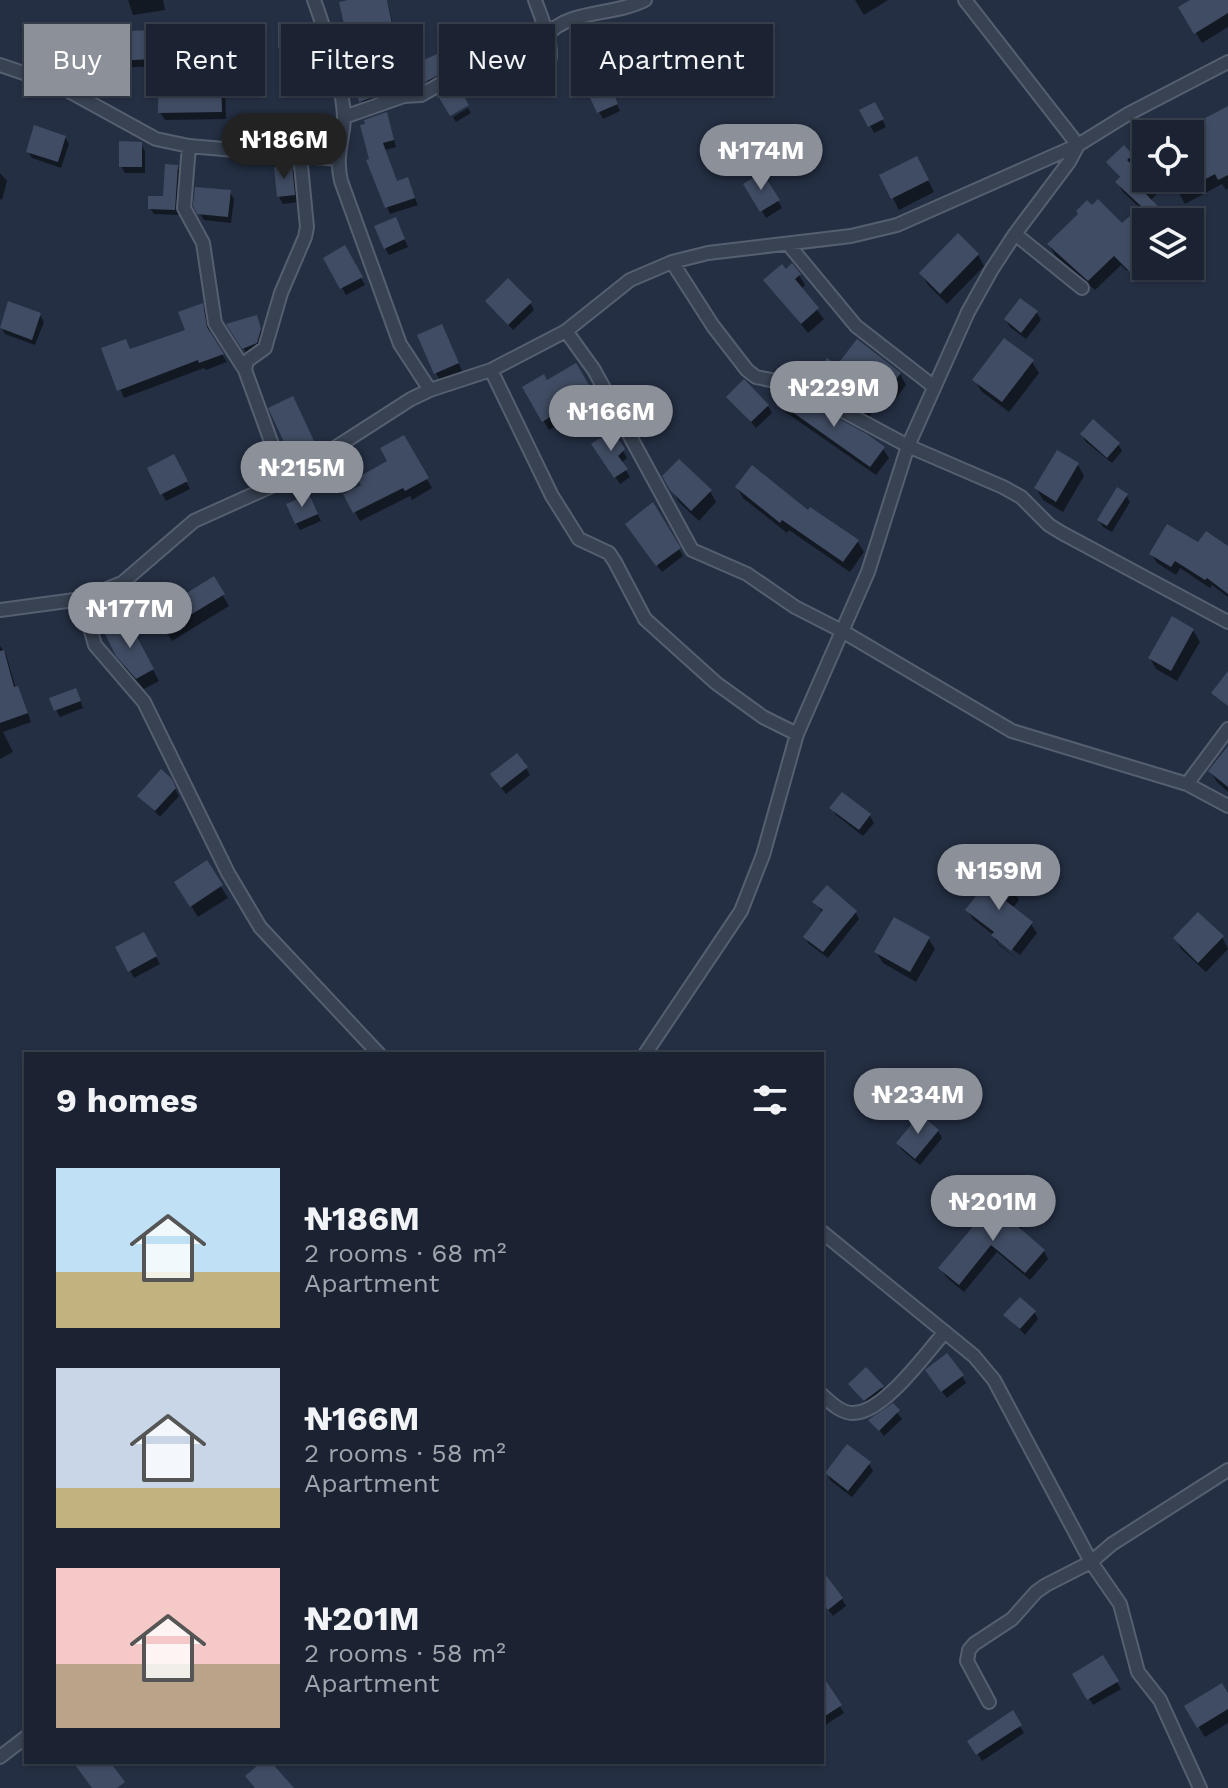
<!DOCTYPE html>
<meta charset="utf-8">
<style>
body{margin:0;font-family:"Work Sans",sans-serif;background:#282f3e;color:#f1f3f6;height:100vh;display:flex;flex-direction:column;font-size:30px;white-space:nowrap}
*{box-sizing:border-box;margin:0}
p{font-size:26px;color:#a0a4ac}
.icon{flex:none;width:44px;height:44px;fill:none;stroke:currentColor;stroke-width:2;stroke-linecap:round;stroke-linejoin:round}
.map{position:relative;flex:1;overflow:hidden}
.drawer{position:absolute;left:24px;top:1052px;width:800px;height:712px;display:flex;flex-direction:column;background:#1b2332;border-radius:0px;box-shadow:0 2px 6px #0004,0 0 0 2px #39404d}
.drawer>*{flex:none}
.banner{position:absolute;left:24px;top:24px;width:800px;height:72px;display:flex;gap:16px}
.tools{position:absolute;left:1132px;top:120px;display:grid;gap:16px}
.tools a{display:grid;place-items:center;width:72px;height:72px;border-radius:0px;background:#1b2332;box-shadow:0 2px 6px #0004,0 0 0 2px #39404d;font-size:40px}
.price{position:absolute;translate:-50% -68px;padding:0 18px;border-radius:28px;background:#8c9099;color:#fff;font-size:26px;line-height:52px;filter:drop-shadow(0 2px 4px #0008)}
.price::after{content:'';position:absolute;left:50%;top:48px;width:24px;height:18px;margin-left:-12px;background:inherit;clip-path:polygon(0 0,100% 0,50% 100%)}
.price.selected{background:#222;color:#fff}
ul{padding:0;list-style:none}
li{display:flex;align-items:center;gap:24px;height:200px;padding:0 32px}
li span{display:grid;place-items:center;flex:none;width:224px;height:160px;border-radius:0px;color:#555}
li>.icon{margin-inline-start:auto}
span .icon{width:96px;height:96px;fill:#fffc;stroke-width:1}
li b{font-size:34px}
h2{display:flex;justify-content:space-between;align-items:center;height:96px;padding:0 32px;font-size:34px}
.chip{padding:0 28px;border-radius:0px;background:#1b2332;box-shadow:0 2px 6px #0004,0 0 0 2px #39404d;font-size:28px;line-height:72px}
.chip.selected{background:#8c9099;color:#fff}
.map>svg:first-child{display:block}
.shadow{fill:#0007}
.building{fill:#404c63}
.lines{fill:none;stroke-linecap:round;stroke-linejoin:round}
.minor-casing{stroke:#565f70;stroke-width:16}
.minor{stroke:#384252;stroke-width:12}
</style>
<div class="map">
<svg width="1228" height="1788" viewBox="0 0 1228 1788">
<rect width="100%" height="100%" fill="#242f43"/>
<path class="shadow" d="M128,0H163L165,10L133,15Z
M358,0H387L402,63L379,68L390,104L366,112L355,81L359,80Z
M855,0H888L864,15Z
M1194,0H1228V27L1202,43L1181,8Z
M290,24L294,31V55H284L280,48Z
M178,27L183,35L184,76L190,81L220,79L225,87L226,119L165,120L160,112V66L113,68V73L89,76L84,68L156,32Z
M441,63L448,80L431,88L419,64Z
M610,89L620,111L603,119L588,90Z
M874,104L886,127L874,133L862,110Z
M468,108L471,113L456,122L453,117Z
M1228,108V188L1226,190L1222,184L1185,204L1171,178H1190V134H1177Z
M386,114L396,147L385,150L397,183L407,180L418,205L390,214L368,161Z
M65,137L69,144L61,168L32,158L28,151Z
M141,144L145,151V173H125L121,166Z
M1131,156L1137,166L1134,169L1151,185L1156,195L1150,201L1170,222H1146V252L1127,271L1121,265L1095,290L1055,255L1049,245L1122,226L1141,209L1123,192L1117,182L1121,179L1109,163Z
M177,167L181,173L178,215L154,214L150,208L165,198Z
M291,167L295,174L298,202L283,204L279,197Z
M923,170L934,192L899,210L882,176Z
M0,173L7,181L2,200L0,199Z
M762,174L782,208L766,218L746,184Z
M230,192L234,199L231,223L204,220L195,206Z
M399,227L408,247L389,255L385,248Z
M344,248L365,285L346,295L326,259Z
M978,255L984,266L947,304L928,285L921,273Z
M1146,258V266H1150L1136,280L1130,274Z
M785,271L799,275L805,285L801,289L824,319L808,333L766,281Z
M487,301L530,303L534,310L513,330Z
M202,306L207,314L211,337L227,362L206,370L204,368L124,398L103,349L130,351L188,331Z
M1037,313L1041,320L1026,339L1010,327L1006,320Z
M40,315L44,322L35,345L5,334L1,327Z
M256,317L264,337L260,350L248,355L229,325Z
M447,338L464,375L442,384L436,373Z
M1032,362L1039,373L1009,412L981,391L975,380Z
M575,365L604,413L584,426L576,413L549,430L524,388L547,382Z
M838,368L900,374L906,385L892,403L884,396L867,420L819,394L812,383Z
M729,397L768,406L772,413L756,428Z
M776,400L883,449L889,458L876,475L781,409Z
M298,410L320,457L299,467L292,456Z
M1082,435L1118,444L1122,451L1112,463L1086,442Z
M403,438L432,488L412,500L410,496L360,521L346,495L364,486L390,461Z
M598,451H623L627,458L621,463L630,477L620,484Z
M174,457L190,489L166,501L149,469Z
M1078,465L1084,476L1063,512L1043,500L1036,488Z
M664,476L710,491L716,502L699,521L679,502Z
M737,487L809,512L857,541L864,552L850,572L789,530L787,533L743,498Z
M1126,495L1130,502L1112,532L1103,527L1099,520Z
M312,503L321,521L300,530L296,523Z
M653,505L683,556L662,572L631,531Z
M1199,545L1228,550V597L1212,585L1210,588L1180,568L1176,575L1157,563L1151,554Z
M213,579L229,606L172,641L156,615Z
M128,624L159,681L144,689L125,668L107,635Z
M1193,630L1200,642L1177,681L1156,669L1150,658Z
M0,646L6,654L16,689L22,697L31,722L3,732L13,752L0,759Z
M79,697L83,708L60,717L56,710Z
M1228,750V792L1217,782L1210,771Z
M526,768L530,775L506,794L496,782Z
M170,780L179,796L160,817L140,796Z
M832,808L870,816L874,823L863,836L836,815Z
M206,863L228,898L198,917L183,893Z
M1014,891L1019,900L1012,909L1031,924L1037,933L1020,955L998,938V943L1017,959L999,945L992,934L973,919L967,910Z
M815,902L855,912L859,919L828,958L809,944L805,937L823,913Z
M144,934L160,964L134,978L118,948Z
M1222,937L1228,949L1206,972L1181,949L1175,938Z
M928,938L935,949L916,982L883,963L876,952Z
M938,1131L942,1138L920,1165L902,1150L898,1143Z
M1019,1216L1024,1224L1020,1231L1044,1251L1048,1259L1030,1280L997,1252L964,1292L946,1277L941,1269Z
M1034,1312L1038,1319L1025,1335L1006,1315Z
M866,1370L887,1394L869,1407L850,1384Z
M962,1376L966,1383L947,1398L931,1378Z
M892,1406L902,1419L884,1436L871,1420Z
M869,1464L873,1471L852,1497L831,1481L827,1474Z
M822,1582L842,1599L846,1606L833,1616L824,1604L822,1606Z
M1103,1658L1121,1689L1093,1705L1074,1675Z
M826,1685L844,1713L822,1727V1688Z
M1228,1697V1723L1205,1737L1186,1707Z
M1012,1713L1024,1733L982,1761L970,1741Z"/>
<path class="building" d="M348,0H387L398,53L375,58L385,93L359,102L352,79L356,78L339,2Z
M1190,0H1228V13L1194,34L1178,7Z
M278,22H292V48H278Z
M179,25L181,74H188V79L221,77L222,112L158,113L159,63H155V59L110,61V65L83,69L77,33L154,30L153,27Z
M437,54L445,72L425,82L417,63Z
M607,79L618,104L597,113L586,89Z
M455,88L460,90L469,105L450,116L438,96Z
M875,102L884,119L868,127L859,110Z
M1228,106V175L1218,180L1215,174L1178,194L1169,178H1190V126Z
M387,112L394,140L383,143L397,181L408,177L415,198L385,208L366,160L369,159L360,125L365,124L364,120Z
M34,125L66,136L58,162L26,152Z
M119,141L142,142V167H119Z
M1124,145L1133,155L1127,160L1146,178H1158L1144,192L1173,222H1146V255L1130,272L1114,256L1088,281L1047,244L1078,214L1076,211L1087,200L1092,205L1098,199L1122,223L1141,206L1115,182L1120,177L1106,162Z
M917,156L929,180L891,199L879,175Z
M165,164L178,165L175,210L148,209V196H163Z
M292,165L295,195L277,197L274,167Z
M762,172L780,200L760,212L743,184Z
M195,187L231,190L228,217L197,214L193,206Z
M396,217L405,239L384,249L374,226Z
M958,233L979,254L940,294L919,273Z
M345,245L363,277L340,289L323,258Z
M792,263L801,274L795,279L819,308L801,324L763,280L782,264L786,269Z
M508,278L532,302L508,325L485,301Z
M1020,298L1038,311L1021,333L1004,319Z
M8,301L41,313L32,340L0,328Z
M203,303L207,327L224,354L199,363L198,360L117,391L101,348L126,339L130,349L185,330L178,312Z
M257,315L261,329L257,343L242,349L226,324Z
M442,324L459,363L434,374L417,335Z
M1004,338L1034,360L1002,402L972,380Z
M857,339L901,373L885,393L877,387L860,410L810,383L827,358L837,365Z
M576,363L600,403L577,417L570,405L542,422L522,387L544,374L547,380Z
M744,379L769,405L751,422L726,397Z
M780,391L798,397L867,434L885,447L870,467L774,399Z
M293,396L316,445L291,457L268,408Z
M1093,419L1120,443L1107,458L1080,434Z
M612,430L625,449L618,456L628,469L614,478L591,444Z
M404,435L429,478L405,491L403,488L353,513L343,494L361,485L357,478L387,461L380,448Z
M1057,450L1079,463L1056,502L1034,488Z
M174,454L188,481L160,495L147,468Z
M679,459L712,490L691,511L670,490L662,476Z
M752,465L808,510L810,507L859,540L843,562L782,520L780,523L735,487Z
M1117,487L1128,494L1107,526L1097,520Z
M309,494L318,514L295,524L286,504Z
M653,502L681,548L656,566L625,524Z
M1167,524L1198,542L1206,531L1228,546V594L1207,578L1205,580L1175,561L1171,567L1149,554Z
M214,576L225,594L164,631L153,614Z
M1172,616L1194,629L1171,671L1148,658Z
M129,622L154,669L136,679L116,656L105,634Z
M4,650L14,687L18,686L28,713L0,723V651Z
M1228,671V706L1211,693Z
M76,688L81,701L54,711L49,698Z
M1228,746V787L1208,771Z
M517,753L528,767L501,788L490,774Z
M161,769L172,779L176,788L155,811L137,796Z
M842,792L871,814L859,830L829,808Z
M207,860L223,885L190,907L174,882Z
M994,873L1015,889L1006,901L1033,922L1011,951L991,935L994,932L965,910Z
M827,885L857,911L823,952L803,937L823,910L812,902Z
M1198,912L1224,936L1198,963L1173,938Z
M894,917L930,937L910,972L874,952Z
M144,932L157,956L128,972L115,947Z
M920,1114L939,1130L915,1159L896,1143Z
M998,1197L1021,1214L1014,1223L1045,1250L1025,1273L991,1245L959,1285L938,1268Z
M1020,1297L1036,1311L1020,1329L1003,1315Z
M947,1353L964,1375L941,1392L925,1370Z
M866,1367L884,1386L864,1401L848,1384Z
M893,1403L900,1410L879,1431L868,1420Z
M847,1444L871,1462L848,1491L825,1473Z
M822,1570L843,1598L828,1610L822,1603Z
M1103,1655L1119,1681L1087,1700L1072,1674Z
M822,1675L842,1705L822,1718Z
M1222,1683L1228,1693V1709L1197,1728L1184,1706Z
M1013,1710L1022,1725L976,1755L967,1741Z
M73,1762H110L125,1782L117,1788H92Z
M262,1762H271L294,1788H255L245,1776Z"/>
<g class="lines">
<defs>
<path id="minor" d="M314,0C324,27 344,91 344,118C343,142 335,155 341,181L400,344L430,390
M547,35C570,9 614,16 645,0
M0,65L56,84L156,139L189,146L337,159
M344,117L404,96L421,95L444,82L455,79L480,88H489L541,75C561,60 542,20 535,0
M189,146L184,208L203,243L215,323L245,370
M1015,234L1082,288
M788,244L856,326L933,386
M672,262L713,326L747,370L756,377L790,384L802,389L908,446L1003,487L1021,497L1049,525L1062,533L1228,622
M566,331L594,370L692,550L747,574L795,607L842,631L1012,731L1187,784L1228,806
M491,370L552,496L579,539L609,553L615,562L645,619L716,683L763,717L797,734
M285,480L245,370L247,361L265,348L281,293L305,237L307,227L300,155
M82,599L95,645L144,702L228,873L260,927L379,1054
M0,610L82,599L122,583L194,521L285,480L411,399L430,390L491,370L566,331L630,280L672,262L708,253L851,236L897,225L1078,145L965,0
M1187,784L1228,729
M645,1054L741,911L763,855L797,734L868,572L908,446L968,312L992,269L1015,234L1069,162L1078,145L1128,114L1228,62
M822,1232L974,1356L994,1380L1091,1562L1120,1604L1138,1672L1160,1700L1200,1788
M822,1395C831,1403 841,1413 853,1413C884,1413 925,1354 945,1332
M989,1702L967,1661L969,1650L974,1644L1012,1619L1036,1592L1046,1585L1091,1562L1112,1544L1228,1470
M0,1757L26,1737"/>
</defs>
<use href="#minor" class="minor-casing"/>
<use href="#minor" class="minor"/>
</g>
</svg>
<div class="tools">
<a><svg class="icon" aria-label="locate" viewBox="0 0 24 24"><circle cx="12" cy="12" r="6"/><path d="M12 2v4M12 18v4M2 12h4M18 12h4"/></svg></a>
<a><svg class="icon" aria-label="layers" viewBox="0 0 24 24"><path d="M12 4l9 5-9 5-9-5zM3 14l9 5 9-5"/></svg></a>
</div>
<b class="price selected" style="left:284px;top:181px">₦186M</b>
<b class="price" style="left:761px;top:192px">₦174M</b>
<b class="price" style="left:834px;top:429px">₦229M</b>
<b class="price" style="left:611px;top:453px">₦166M</b>
<b class="price" style="left:302px;top:509px">₦215M</b>
<b class="price" style="left:130px;top:650px">₦177M</b>
<b class="price" style="left:999px;top:912px">₦159M</b>
<b class="price" style="left:918px;top:1136px">₦234M</b>
<b class="price" style="left:993px;top:1243px">₦201M</b>
<div class="banner">
<a class="chip selected">Buy</a>
<a class="chip">Rent</a>
<a class="chip">Filters</a>
<a class="chip">New</a>
<a class="chip">Apartment</a>
</div>
<section class="drawer">
<h2>9 homes<svg class="icon" aria-label="filters" viewBox="0 0 24 24"><path d="M4 7h16M4 17h16"/><circle cx="9" cy="7" r="2"/><circle cx="15" cy="17" r="2"/></svg></h2>
<ul>
<li><span style="background:linear-gradient(#bfe0f5 65%,#c2b280 0)"><svg class="icon" aria-label="home" viewBox="0 0 24 24"><path d="M3 11l9-7 9 7M6 9v11h12V9"/></svg></span><div><b>₦186M</b><p>2 rooms · 68 m²</p><p>Apartment</p></div></li>
<li><span style="background:linear-gradient(#c9d6e8 75%,#c2b280 0)"><svg class="icon" aria-label="home" viewBox="0 0 24 24"><path d="M3 11l9-7 9 7M6 9v11h12V9"/></svg></span><div><b>₦166M</b><p>2 rooms · 58 m²</p><p>Apartment</p></div></li>
<li><span style="background:linear-gradient(#f6c9c9 60%,#b9a48a 0)"><svg class="icon" aria-label="home" viewBox="0 0 24 24"><path d="M3 11l9-7 9 7M6 9v11h12V9"/></svg></span><div><b>₦201M</b><p>2 rooms · 58 m²</p><p>Apartment</p></div></li>
</ul>
</section>
</div>
